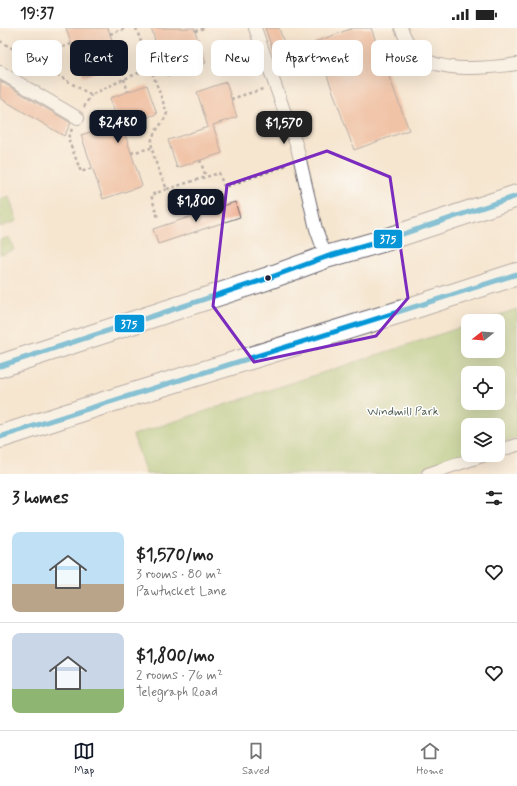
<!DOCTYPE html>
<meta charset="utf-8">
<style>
body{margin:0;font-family:Mynerve,sans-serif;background:#f2f2f2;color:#222;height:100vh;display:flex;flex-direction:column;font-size:15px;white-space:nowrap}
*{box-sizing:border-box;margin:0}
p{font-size:13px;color:#767676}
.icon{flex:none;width:22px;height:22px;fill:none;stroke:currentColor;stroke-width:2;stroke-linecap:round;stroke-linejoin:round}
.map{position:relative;height:446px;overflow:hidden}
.details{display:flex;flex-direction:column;background:#fff;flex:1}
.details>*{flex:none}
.top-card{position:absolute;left:12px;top:12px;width:493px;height:36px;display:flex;gap:8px}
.needle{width:26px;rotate:253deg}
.buttons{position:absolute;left:461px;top:286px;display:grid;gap:8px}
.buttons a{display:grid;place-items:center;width:44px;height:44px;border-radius:8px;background:#fff;box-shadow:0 4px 16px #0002;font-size:20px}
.price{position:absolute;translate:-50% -34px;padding:0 9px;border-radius:8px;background:#111827;color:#fff;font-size:13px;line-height:26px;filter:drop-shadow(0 1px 2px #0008)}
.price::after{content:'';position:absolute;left:50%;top:24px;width:12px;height:9px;margin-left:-6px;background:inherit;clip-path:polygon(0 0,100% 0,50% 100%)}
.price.active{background:#222;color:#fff}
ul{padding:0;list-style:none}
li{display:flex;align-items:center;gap:12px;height:100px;padding:0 12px}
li+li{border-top:1px solid #e0e0e0}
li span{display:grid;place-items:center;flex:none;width:112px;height:80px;border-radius:8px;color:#555}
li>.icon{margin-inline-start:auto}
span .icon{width:48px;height:48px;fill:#fffc;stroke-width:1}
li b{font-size:17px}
h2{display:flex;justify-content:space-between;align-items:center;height:48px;padding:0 12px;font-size:17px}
.tag{padding:0 14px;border-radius:8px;background:#fff;box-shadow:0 4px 16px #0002;font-size:14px;line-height:36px}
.tag.active{background:#111827;color:#fff}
.status{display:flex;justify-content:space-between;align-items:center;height:28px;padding:0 20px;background:#fff;direction:ltr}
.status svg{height:11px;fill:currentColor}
.tabs{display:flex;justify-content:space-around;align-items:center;height:56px;border-top:1px solid #e0e0e0;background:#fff;font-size:11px;color:#767676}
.tabs a{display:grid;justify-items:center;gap:2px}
.tabs .active{color:#111827}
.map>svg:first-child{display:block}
.green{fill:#9ec571;stroke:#607456;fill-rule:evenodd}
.building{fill:#e99975}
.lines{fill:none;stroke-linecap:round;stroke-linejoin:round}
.street-casing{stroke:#6c676f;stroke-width:14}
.highway-casing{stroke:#6c676f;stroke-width:24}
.path{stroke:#6c676f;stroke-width:2.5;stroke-dasharray:3 3;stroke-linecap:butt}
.street{stroke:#fff;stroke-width:12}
.highway{stroke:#fff;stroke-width:22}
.bus-1-casing{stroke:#fff;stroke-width:8}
.bus-1{stroke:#0696d7;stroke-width:5}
.marked{fill:none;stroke:#7b2cbf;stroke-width:3;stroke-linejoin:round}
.bus-dot{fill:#22223b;stroke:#fff;stroke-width:1.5}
.labels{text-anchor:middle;stroke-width:3;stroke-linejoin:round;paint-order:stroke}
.park-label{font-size:12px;fill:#4d5b4e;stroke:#fff}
.line-badge{stroke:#fff;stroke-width:1.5}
.badge-label{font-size:11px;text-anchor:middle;font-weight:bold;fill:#fff}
</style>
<div class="status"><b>19:37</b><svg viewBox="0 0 49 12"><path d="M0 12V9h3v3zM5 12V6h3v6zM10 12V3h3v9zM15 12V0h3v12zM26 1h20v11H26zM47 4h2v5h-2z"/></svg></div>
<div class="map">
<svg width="517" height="446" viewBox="0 0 517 446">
<rect width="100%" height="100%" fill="#fff"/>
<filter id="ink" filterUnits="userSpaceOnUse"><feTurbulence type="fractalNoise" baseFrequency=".025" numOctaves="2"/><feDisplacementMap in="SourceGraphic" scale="8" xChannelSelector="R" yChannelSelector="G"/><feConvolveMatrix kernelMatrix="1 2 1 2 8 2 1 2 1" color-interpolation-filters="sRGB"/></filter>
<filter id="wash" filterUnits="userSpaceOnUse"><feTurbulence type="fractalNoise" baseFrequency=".012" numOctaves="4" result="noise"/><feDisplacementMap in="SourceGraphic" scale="16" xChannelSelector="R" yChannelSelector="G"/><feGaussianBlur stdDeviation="0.9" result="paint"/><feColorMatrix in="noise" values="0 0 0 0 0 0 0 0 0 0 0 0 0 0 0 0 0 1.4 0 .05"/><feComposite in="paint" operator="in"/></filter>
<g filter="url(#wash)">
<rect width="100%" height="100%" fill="#f5e6d0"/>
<path class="green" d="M9,168L17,193L0,199V171Z
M9,209L14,222L0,226V212Z
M517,281V410L498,416V397H468V426L406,446H146L133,407L468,297V323H498V293H481ZM468,345H498V375H468Z"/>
<g id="blocks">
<path class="building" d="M66,0H108L120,37L83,49Z
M151,0H194L206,35L167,48Z
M265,0H279L293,41L281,45Z
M353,0H371L409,102L354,122L315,14Z
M0,53L71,95L64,108L0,70Z
M226,54L237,89L213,97L222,125L177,140L168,112L208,99L197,64Z
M147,57L157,86L122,97L142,158L103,171L81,107L118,95L110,70Z
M235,174L240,189L158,216L153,201Z"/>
</g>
</g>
<g filter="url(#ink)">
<use href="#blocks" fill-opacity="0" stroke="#6c676f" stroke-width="1"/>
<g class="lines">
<defs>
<path id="street" d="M255,0L297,119L316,201L326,229
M401,0C405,10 409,19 417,26C440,46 489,40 517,36
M0,44L78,90
M498,423L517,417
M428,446L485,427"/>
<path id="highway" d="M0,338L266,251L326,229L382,213L517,168
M0,409L104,375L403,283L517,246"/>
</defs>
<use href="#street" class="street-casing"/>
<use href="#highway" class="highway-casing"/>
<path class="path" d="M136,0L167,85C164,94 157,100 153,108C147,119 162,150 167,161L151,167L158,190
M195,3L204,0
M110,6L126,0
M0,13L91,67L124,51L151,40
M144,21L157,18
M38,35L56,21L72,16
M124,51L128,64
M231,71L263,61
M84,79L91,67
M72,101L68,110L81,144L92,140
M131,125L151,120
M200,132L206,149
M167,161L219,145L224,159L284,138L286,134"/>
<use href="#street" class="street"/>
<use href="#highway" class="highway"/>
<defs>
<path id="bus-1" d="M0,338L266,251L326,229L382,213L517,168
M0,409C172,353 345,302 517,246"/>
</defs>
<use href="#bus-1" class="bus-1-casing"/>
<use href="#bus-1" class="bus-1"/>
</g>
</g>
<path d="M0 0H517V446H0ZM327,123L390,149L408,270L376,308L254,334L213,278L227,157Z" fill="#f5e6d0" fill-opacity=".55" fill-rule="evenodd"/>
<path class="marked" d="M327,123L390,149L408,270L376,308L254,334L213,278L227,157Z"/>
<circle class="bus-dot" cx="268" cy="250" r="3.5"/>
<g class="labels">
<g class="park-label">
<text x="403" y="387">Windmill Park</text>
</g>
</g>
<g class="line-badge">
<rect x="373" y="201" width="30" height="20" rx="4" fill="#0696d7"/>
<rect x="114" y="286" width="31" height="19" rx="4" fill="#0696d7"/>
</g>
<g class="badge-label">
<text x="388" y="215">375</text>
<text x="129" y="300">375</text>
</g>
</svg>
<div class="buttons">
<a><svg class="needle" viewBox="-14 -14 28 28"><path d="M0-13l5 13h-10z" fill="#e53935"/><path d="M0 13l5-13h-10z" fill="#767676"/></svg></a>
<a><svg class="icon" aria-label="locate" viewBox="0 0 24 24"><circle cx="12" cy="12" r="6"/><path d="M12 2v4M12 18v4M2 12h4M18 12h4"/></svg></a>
<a><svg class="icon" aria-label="layers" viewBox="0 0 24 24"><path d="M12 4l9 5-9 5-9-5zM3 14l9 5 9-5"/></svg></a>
</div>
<b class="price" style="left:118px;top:116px">$2,480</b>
<b class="price active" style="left:284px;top:117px">$1,570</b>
<b class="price" style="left:196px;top:195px">$1,800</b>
<div class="top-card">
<a class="tag">Buy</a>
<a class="tag active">Rent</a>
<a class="tag">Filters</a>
<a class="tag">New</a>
<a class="tag">Apartment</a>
<a class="tag">House</a>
</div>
</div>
<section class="details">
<h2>3 homes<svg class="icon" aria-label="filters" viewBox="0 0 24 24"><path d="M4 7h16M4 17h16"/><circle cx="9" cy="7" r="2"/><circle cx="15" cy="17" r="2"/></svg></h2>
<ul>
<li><span style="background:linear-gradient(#bfe0f5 65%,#b9a48a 0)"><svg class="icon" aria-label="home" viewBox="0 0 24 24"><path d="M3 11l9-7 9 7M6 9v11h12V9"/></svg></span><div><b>$1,570/mo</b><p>3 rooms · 80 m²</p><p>Pawtucket Lane</p></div><svg class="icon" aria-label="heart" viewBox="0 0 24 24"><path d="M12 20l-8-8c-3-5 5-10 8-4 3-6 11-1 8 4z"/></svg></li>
<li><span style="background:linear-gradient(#c9d6e8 70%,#8fb573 0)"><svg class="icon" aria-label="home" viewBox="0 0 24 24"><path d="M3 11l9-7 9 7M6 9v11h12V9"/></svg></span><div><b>$1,800/mo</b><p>2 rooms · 76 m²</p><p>Telegraph Road</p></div><svg class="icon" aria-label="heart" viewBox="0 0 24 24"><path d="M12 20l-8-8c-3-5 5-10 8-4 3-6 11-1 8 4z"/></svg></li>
</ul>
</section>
<nav class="tabs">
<a class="active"><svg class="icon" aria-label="map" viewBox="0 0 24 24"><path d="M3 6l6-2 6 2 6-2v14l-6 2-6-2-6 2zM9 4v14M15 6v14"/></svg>Map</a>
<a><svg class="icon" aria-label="saved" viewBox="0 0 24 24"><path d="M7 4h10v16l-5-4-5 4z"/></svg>Saved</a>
<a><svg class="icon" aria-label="home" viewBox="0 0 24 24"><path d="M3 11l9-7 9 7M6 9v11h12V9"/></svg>Home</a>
</nav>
